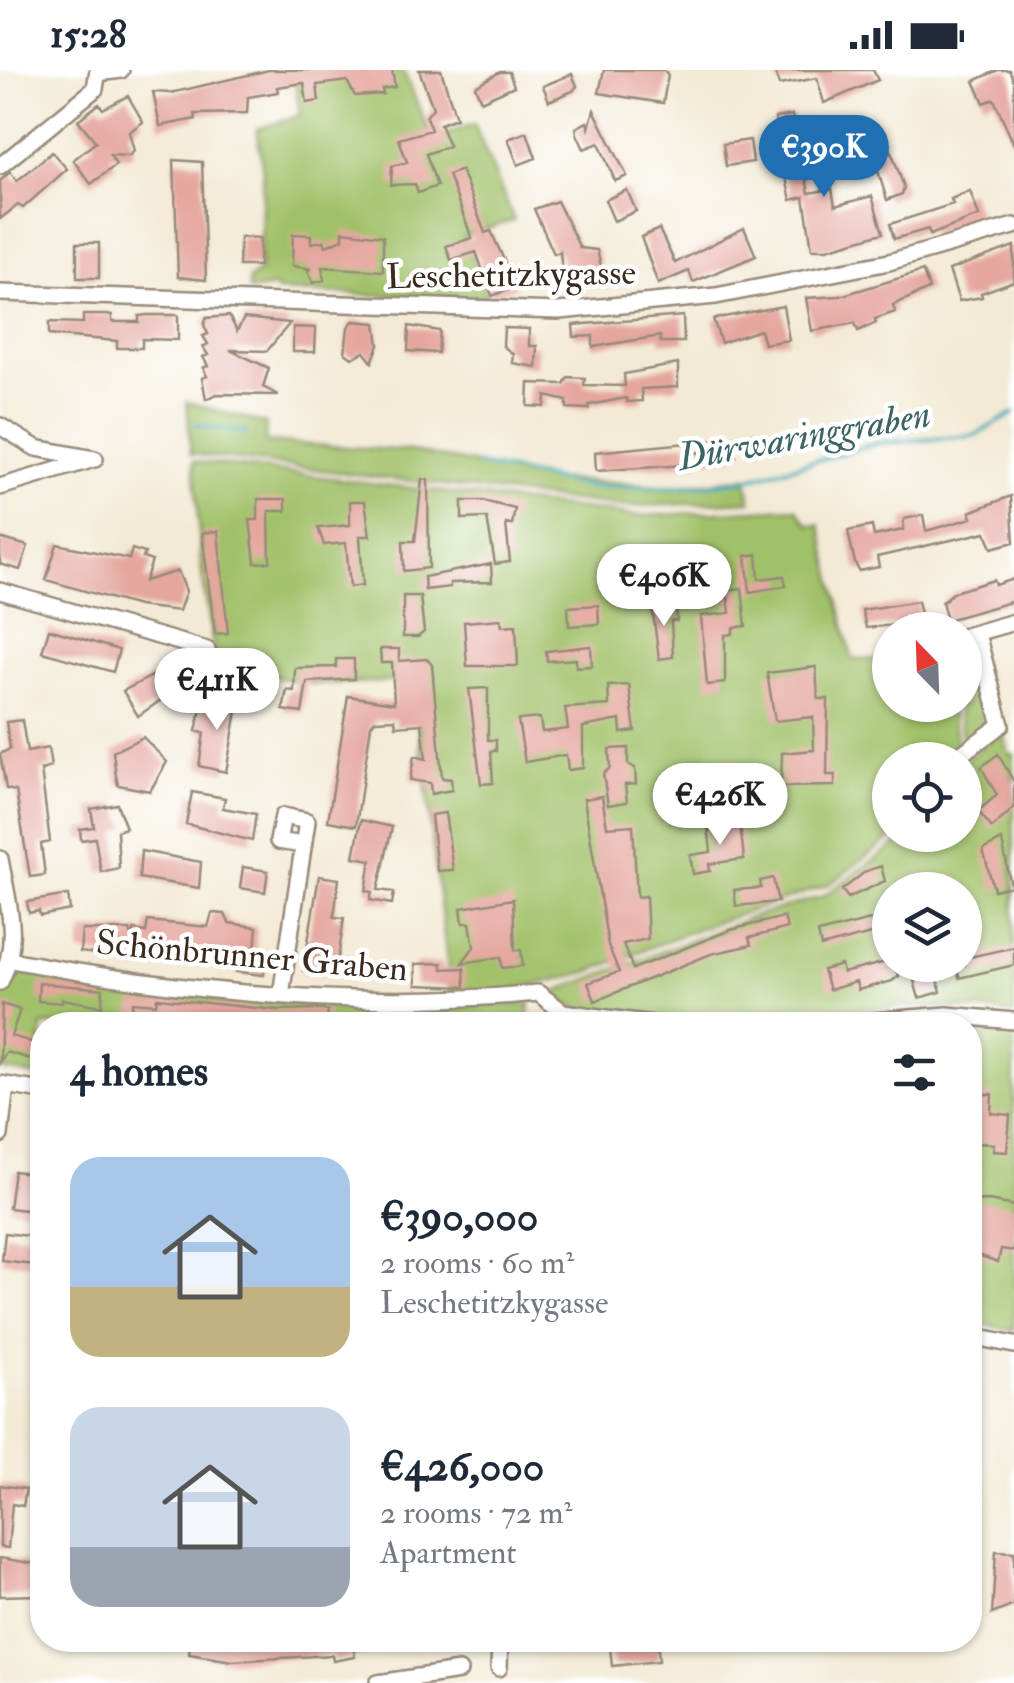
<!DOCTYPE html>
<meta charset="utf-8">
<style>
body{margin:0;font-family:"IM FELL Double Pica",serif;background:#f2f2f3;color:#1f2937;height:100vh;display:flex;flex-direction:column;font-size:38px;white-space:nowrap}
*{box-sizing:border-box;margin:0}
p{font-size:32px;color:#747a83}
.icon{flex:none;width:55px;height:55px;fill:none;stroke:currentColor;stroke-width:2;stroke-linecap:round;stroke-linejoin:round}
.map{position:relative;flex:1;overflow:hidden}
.panel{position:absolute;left:30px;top:942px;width:952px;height:640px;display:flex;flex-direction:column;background:#fff;border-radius:40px;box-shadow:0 2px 8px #0004}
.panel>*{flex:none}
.needle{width:65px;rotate:337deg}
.tools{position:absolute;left:872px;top:542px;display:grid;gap:20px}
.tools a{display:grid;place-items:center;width:110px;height:110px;border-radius:50%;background:#fff;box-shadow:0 2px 8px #0004;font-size:50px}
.price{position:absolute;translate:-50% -85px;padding:0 22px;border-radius:35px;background:#fff;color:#222;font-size:32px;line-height:65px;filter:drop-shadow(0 2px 5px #0008)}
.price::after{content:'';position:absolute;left:50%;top:60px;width:30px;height:22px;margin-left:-15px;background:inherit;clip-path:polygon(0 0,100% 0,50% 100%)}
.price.active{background:#1f6fb2;color:#fff}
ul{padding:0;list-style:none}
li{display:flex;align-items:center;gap:30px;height:250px;padding:0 40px}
li span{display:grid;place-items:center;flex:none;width:280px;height:200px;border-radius:30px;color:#555}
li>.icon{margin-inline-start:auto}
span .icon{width:120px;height:120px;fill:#fffc;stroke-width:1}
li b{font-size:42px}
h2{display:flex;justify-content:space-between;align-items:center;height:120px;padding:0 40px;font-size:42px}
.status{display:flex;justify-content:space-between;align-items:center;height:70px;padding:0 50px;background:#fff;direction:ltr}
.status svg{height:28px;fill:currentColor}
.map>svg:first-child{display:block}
.green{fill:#a1c169;stroke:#6e7644;stroke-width:2.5;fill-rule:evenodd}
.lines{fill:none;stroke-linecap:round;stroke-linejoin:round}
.stream{stroke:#3babb7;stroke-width:4}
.building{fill:#e5a69e}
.minor-casing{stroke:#978a7a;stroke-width:20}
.minor{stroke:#fff;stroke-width:15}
.labels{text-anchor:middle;stroke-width:9;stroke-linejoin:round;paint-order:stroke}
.street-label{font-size:35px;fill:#3b2a1e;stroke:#fff}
.water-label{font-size:38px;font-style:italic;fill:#3b6463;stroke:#fff}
</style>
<div class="status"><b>15:28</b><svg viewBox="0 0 49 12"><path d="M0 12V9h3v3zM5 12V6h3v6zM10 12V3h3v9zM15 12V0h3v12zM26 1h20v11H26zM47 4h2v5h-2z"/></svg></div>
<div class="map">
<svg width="1014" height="1613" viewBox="0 0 1014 1613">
<rect width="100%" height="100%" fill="#fff"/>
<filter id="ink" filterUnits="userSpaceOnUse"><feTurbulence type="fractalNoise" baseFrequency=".01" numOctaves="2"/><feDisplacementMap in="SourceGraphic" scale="20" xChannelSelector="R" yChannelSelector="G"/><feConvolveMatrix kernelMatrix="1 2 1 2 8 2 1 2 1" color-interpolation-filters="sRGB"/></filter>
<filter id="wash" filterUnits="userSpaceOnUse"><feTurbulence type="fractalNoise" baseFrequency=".0048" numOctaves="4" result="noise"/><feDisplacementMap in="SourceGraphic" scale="40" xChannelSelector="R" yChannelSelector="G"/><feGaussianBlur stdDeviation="2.25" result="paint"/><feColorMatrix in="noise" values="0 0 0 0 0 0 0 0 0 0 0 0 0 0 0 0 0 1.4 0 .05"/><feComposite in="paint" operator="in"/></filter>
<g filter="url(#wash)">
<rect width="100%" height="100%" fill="#f3ead5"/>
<path class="green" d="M294,0H403L432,69L474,54L514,150L464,166L488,230L277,221L275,217L249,221V209L260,201L263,102L257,59L300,45Z
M187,332L266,354L265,372L411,381L551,409L672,417L746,408L751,431L623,437L191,384Z
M194,391L638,446L796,438L809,455H820L852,588L890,591V635L951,638L957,675L950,690H890V765H895L829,815L696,859L588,902L498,924L451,925L413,611L312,614L216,596L201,496Z
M977,578L996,650L963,671L957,635H965V581Z
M1002,661L1009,684H1014V944C953,934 891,936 830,941V946C783,949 587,956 556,928V921L761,844L824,826L909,765H965V690ZM890,820H965V895H890Z
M21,902L340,937L530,934L528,955H42V1007L0,999V927Z
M948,952L1014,958V1261L970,1251V955H895Z"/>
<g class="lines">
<path class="stream" d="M196,355L246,363
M478,395L592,417H689L746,410L878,373L974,366L1014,343"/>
</g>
<g id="blocks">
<path class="building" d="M269,0H392L395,17L382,19L383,24L355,26L347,11L317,15L319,31L307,33L304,13L277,17L278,22L248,27L247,43L195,44L196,49L160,56L153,22L171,23Z
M419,0H441L456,48L440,54L449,76L426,84L437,116L418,123L415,114L391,115L392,96L407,92L399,69L431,60L426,47L433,38Z
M604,0H664L668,5L663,33L599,23Z
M774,0H873L878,10L824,33L817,8L779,15Z
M998,0H1009L1014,11V75L994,29L984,33L974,11Z
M500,2H509L514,16L481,31L475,16Z
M572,4L577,16L573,21L549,31L543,16Z
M128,26L143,52L129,62L134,81L129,86L110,85L116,95L91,114L73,90L96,72L78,50L99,34L103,39Z
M594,40L627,106L615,111L599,73L584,79L577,64L576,58L587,52L589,58Z
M792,45L809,123L832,119L835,136L872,126L883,163L827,179H812L804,127L791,130L777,69L775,48Z
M527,62L536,88L518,95L508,69Z
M750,70L753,92L726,96L723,74Z
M890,78L904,117L902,124L887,130L875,91L876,82Z
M52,82L67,99L23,138L18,135L0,149V111L10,102L17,111Z
M174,90L202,92L206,210L178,207Z
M461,100L485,163L491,161L516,217L492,226L476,182L451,190L446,176L472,168L448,105Z
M627,120L636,141L614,151L605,130Z
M970,121L979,146L930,165L928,159L894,169L890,154L953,134L951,129Z
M557,131L580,178L597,180L603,204L563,212L560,182L554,184L534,139Z
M744,158L756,186L693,212L689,201L658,214L641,167L659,159L675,193Z
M343,161L383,166V201L322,197L324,210L313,213L308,200L312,199L292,196L293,164L311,165V173L324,171L326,176L343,169Z
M240,167L260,168L259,196H239Z
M77,173H99V208H77Z
M1014,176V211L981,223L982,227L959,231L949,200Z
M923,201L929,219L893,235L895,242L875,249L876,253L858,261L855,253L812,261L806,228L840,226Z
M783,236L789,270L764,274L760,260L721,273L713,249Z
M83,245H112V252H139V246L147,245H178V270L142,269V278H117V271L49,265V252L83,253Z
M229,246L237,261L244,248L290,253L267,281L230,280L269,298L263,317L278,325L217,324L206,329L202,308L207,306L203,298L208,296L203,287L208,285L203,277L208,274L203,266L208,264L204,255L206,248Z
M683,246L684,272H660V266L593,277V266L574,267L573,255Z
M353,251L376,253L379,275L372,292L364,282L352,288L345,283L348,257Z
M409,256L440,261L438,283L408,281Z
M293,257L316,258L315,282H293Z
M504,258L529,259V276H537L536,297L512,293L513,284L503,276Z
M678,294V317L641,319L642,331L627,332L626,328L589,335V339L567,338V331L546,326L545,337L528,336L529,313L564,314L568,307L585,308L584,315L625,316L624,304Z
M753,364L754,368L733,377L736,387L708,391L709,370Z
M687,373L688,383L698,382L699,394L596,401L595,382Z
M422,409L428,410L429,498L404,501L403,471H415Z
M1011,426L1014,472L992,478L986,462L877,487L879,497L859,501L855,493L848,461L872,456L874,466L903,460L904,449L923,445L926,461L972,448L970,442Z
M258,429H286V441H269L270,492L255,493L250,450H258Z
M350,431H365L370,466H360L363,515L350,517L346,473L324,475L318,458L350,455Z
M462,431H483L515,439L512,455L506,454L510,492L495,494L487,448L462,449Z
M218,461L228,563L215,564L202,463Z
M0,468L28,476L20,500L0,494Z
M57,474L129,489L132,479L145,483L143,488L152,491L145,511L178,501L186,521L179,541L138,536L46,510Z
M757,484L759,509L784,506L786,516L750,522L746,486Z
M491,494L492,512L450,513V517L425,520L424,507Z
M1014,509V531L947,550L942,532L954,522L994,510L996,515Z
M742,518L746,556L733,558V564L725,565V613L707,615L701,546L730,543L727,520Z
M403,526H420L424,562L418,567H403Z
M918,531L923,552L866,558L862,540Z
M598,535L599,554L569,556L568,537Z
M676,535L677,551H671L673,587L659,589L652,536Z
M501,549L502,556L516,555L518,596H467L464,552Z
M49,559L119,580L113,602L42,582Z
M591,576L592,596L576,597V589L547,591L546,581Z
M380,579H399V591L427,589L432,595L442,708L451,709L452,720L431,724L430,713L410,710L414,686L426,689L422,654L396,656L395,649L375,650L371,655L356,756L328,751L348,626L394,633L392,593H381Z
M336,589H354V609L307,612L302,643L283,640L287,620L294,621L295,598L336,597Z
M816,597L818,629H828L827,705H835V716L781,717L782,683L814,680L813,647L775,651L767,603Z
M152,606L164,628L138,646L123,621Z
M629,615L635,661L621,663L620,650L583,657V698L568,700L566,685L525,692L518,650L540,648L542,662L568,659L565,638L609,635L608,616Z
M488,618V670H496V681H491L493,713L481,714L469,619Z
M215,628L231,632L237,641L226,702L199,696L204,663L196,661L202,635Z
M22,650L27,682L48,678L51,697L41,700L50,772L41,774L45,805L30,807L16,721L6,719L0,684L10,679L6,652Z
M143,667L167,692L150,721L118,715L116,706L113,682Z
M628,678V694L635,698L636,714L625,715L627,732L608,735L603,704L610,698L609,679Z
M998,684L1014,712V738L992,758L978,741L997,725L981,697Z
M192,722L225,728L223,738L256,744L252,771L186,754Z
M602,726L607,757L633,755L637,827L646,826L648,869L623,874L633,899L730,860L784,847L787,858L749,868L751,875L711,884L595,931L588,913L619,902L608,875L584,729Z
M117,734L126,758L117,761L119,798L101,802L95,768L81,770L80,759L94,757L91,739Z
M445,743L453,800L437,801L431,745Z
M361,750L392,757L378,820L394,822L392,834L370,830L372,822L366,821L371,790L354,787Z
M740,753L744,789L709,794L710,801L693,804L690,785L711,782L708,757Z
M1002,770L1011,816L994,820L983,780Z
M141,781L201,792L199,818L139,808Z
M881,796L885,811L848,828L842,820L866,801Z
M243,797L268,801L265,822L240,818Z
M319,806L339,809L334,847L344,848L337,896L326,894L324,904L303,901Z
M773,808L778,832L736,836L734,820L761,818L760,811Z
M68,825L70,840L40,846L39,841L29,843L27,832Z
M513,829L515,880H521L523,896L502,898L501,887L462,893L474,877L470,853H463L461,838Z
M212,843L225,844L229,853L257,857L255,881L266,882L264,905L236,902L238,885L146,882L145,891L80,882L82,860H130L133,871L134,860L146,862L148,851L208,857Z
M890,845V859L821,877L818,863Z
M1014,877V895L959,908L957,895H965V888Z
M890,891L899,906L892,911L858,920L856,912L829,920L823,900L841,895L843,903Z
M442,893V899L464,898L465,917L416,915L415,894Z
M919,895H933L941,922L919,928L914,911L922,909Z
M39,913L103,919L102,936L62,929V933L38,931Z
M157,928L278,940L318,939L328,941L326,955H254V950L219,948L218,954L151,943L150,952L131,949L133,932L156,934Z
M2,934L20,940L11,966L42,975V992L6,982L0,992Z
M975,1024H992L991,1043L1010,1045L1007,1082L993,1081L994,1074L975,1073Z
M14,1101L37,1104L33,1141L9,1138Z
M989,1131L1014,1136V1181L1001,1179L998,1192L970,1182V1132Z
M5,1163L37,1167L34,1195L2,1191Z
M0,1415L26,1419L23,1436L12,1434L8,1478L0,1477Z
M996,1481L1014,1482V1535L992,1544Z
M0,1488L42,1495V1525L0,1526Z
M191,1570H376L377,1578L354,1580L355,1587L333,1591L332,1585L232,1591L189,1584Z
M623,1570H657L659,1591L612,1596L610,1577L623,1576Z"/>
</g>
</g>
<g filter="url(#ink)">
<use href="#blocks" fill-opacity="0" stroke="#978a7a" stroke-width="2.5"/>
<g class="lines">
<defs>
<path id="minor" d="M98,3L121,0
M0,96L95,19L98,0
M0,223L559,241L716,226L889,192L1014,156
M0,356L36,378L95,389
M0,417L91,390
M0,521L207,580
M965,566L1014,552
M889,579H890
M953,690L1001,655L977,564
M0,789C8,833 21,871 0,912
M11,890C183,923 364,940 538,923L563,942L660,955
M281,925L307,751L283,746L278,771L303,775
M822,955L947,945L1014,951
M0,1014L42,1021
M0,1065L6,1015
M970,1266L1014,1275
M499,1598L500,1570
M378,1613L459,1601"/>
</defs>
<use href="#minor" class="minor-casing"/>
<use href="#minor" class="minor"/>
</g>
</g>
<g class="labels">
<g class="street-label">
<text transform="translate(511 204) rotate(-1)" y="12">Leschetitzkygasse</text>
<text transform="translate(252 885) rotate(5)" y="12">Schönbrunner Graben</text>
</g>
<g class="water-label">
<text transform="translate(804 365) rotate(-10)" y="13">Dürwaringgraben</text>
</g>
</g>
</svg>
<div class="tools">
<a><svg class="needle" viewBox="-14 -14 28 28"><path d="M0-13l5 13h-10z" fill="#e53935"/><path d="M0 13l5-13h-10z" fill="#747a83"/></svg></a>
<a><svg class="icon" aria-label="locate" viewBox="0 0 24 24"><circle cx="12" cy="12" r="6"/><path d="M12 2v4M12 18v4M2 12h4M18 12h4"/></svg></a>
<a><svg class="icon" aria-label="layers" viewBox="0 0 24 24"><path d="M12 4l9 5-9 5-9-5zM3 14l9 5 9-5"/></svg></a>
</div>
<b class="price active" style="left:824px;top:130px">€390K</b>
<b class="price" style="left:664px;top:559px">€406K</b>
<b class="price" style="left:217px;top:663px">€411K</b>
<b class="price" style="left:720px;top:778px">€426K</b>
<section class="panel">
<h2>4 homes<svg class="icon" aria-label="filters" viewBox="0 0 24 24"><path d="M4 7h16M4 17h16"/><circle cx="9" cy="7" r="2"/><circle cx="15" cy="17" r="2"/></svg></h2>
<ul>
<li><span style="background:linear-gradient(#a9c7e8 65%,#c2b280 0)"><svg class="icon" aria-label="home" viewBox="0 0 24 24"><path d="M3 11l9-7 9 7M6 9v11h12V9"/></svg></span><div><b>€390,000</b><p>2 rooms · 60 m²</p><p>Leschetitzkygasse</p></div></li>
<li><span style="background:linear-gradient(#c9d6e8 70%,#9aa5b1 0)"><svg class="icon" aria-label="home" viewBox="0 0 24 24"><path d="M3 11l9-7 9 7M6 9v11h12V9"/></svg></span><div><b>€426,000</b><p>2 rooms · 72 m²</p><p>Apartment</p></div></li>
</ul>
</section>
</div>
